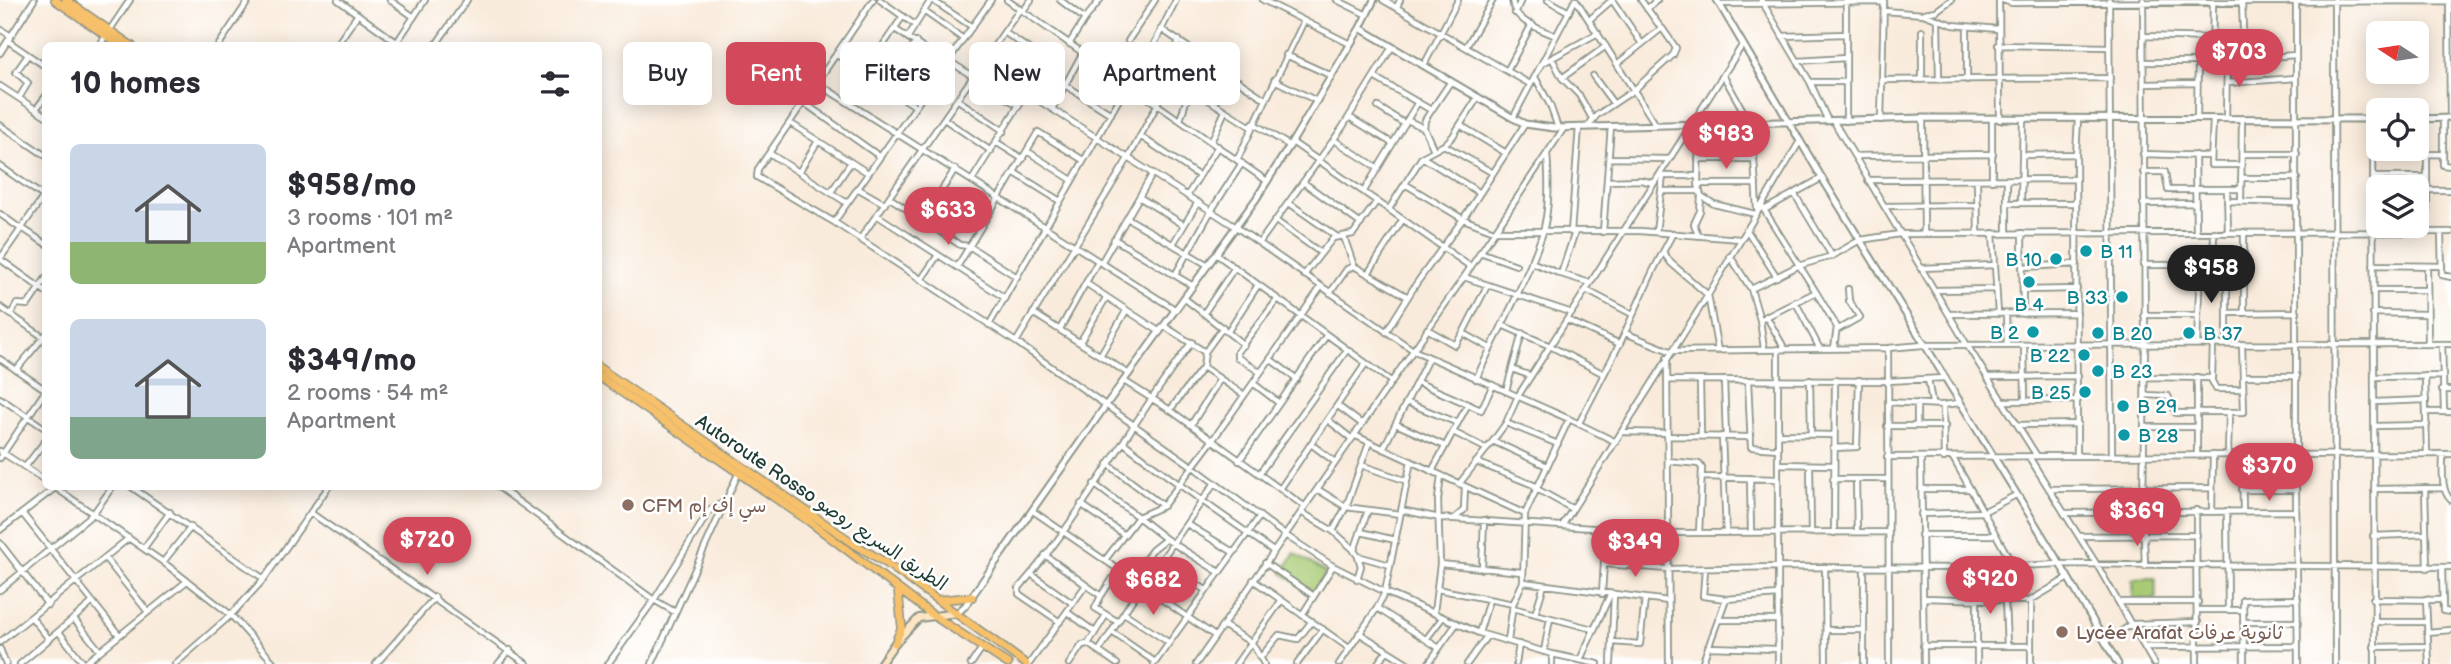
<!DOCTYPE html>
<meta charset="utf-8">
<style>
body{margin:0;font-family:"Balsamiq Sans","Playpen Sans Arabic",sans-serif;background:#f7f7f7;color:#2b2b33;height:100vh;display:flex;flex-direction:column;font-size:26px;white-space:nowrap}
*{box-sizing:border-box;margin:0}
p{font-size:23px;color:#7c7c81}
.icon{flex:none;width:38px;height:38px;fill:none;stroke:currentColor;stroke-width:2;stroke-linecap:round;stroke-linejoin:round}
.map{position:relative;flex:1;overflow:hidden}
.panel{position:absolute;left:42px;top:42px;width:560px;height:448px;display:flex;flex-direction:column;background:#fff;border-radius:10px;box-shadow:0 4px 18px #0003}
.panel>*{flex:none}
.hud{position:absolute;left:623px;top:42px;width:665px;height:63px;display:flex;gap:14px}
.needle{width:46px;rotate:282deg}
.fabs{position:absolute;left:2366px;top:21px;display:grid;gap:14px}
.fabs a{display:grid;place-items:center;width:63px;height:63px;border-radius:10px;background:#fff;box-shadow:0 4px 18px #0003;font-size:35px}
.price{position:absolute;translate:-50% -60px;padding:0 16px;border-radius:24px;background:#d1495b;color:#fff;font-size:23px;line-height:46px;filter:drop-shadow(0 2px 4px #0008)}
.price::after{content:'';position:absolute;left:50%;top:42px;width:21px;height:16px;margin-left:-10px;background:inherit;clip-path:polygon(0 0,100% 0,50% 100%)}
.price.on{background:#222;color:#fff}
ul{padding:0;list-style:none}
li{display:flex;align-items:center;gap:21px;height:175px;padding:0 28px}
li span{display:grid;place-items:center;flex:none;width:196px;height:140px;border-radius:10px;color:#555}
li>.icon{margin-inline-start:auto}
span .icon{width:84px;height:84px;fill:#fffc;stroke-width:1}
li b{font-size:30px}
h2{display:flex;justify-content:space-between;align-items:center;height:84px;padding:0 28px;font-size:30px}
.tag{padding:0 24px;border-radius:10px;background:#fff;box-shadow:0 4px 18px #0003;font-size:24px;line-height:63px}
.tag.on{background:#d1495b;color:#fff}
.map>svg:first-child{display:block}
.green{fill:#a8ca73;stroke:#648454;stroke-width:2}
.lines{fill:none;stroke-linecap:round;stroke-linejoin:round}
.minor-casing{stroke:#8c9488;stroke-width:8}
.tertiary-casing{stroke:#8c9488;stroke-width:9}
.secondary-casing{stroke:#8c9488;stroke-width:10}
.trunk-casing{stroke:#8c9488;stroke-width:10}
.minor{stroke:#fff;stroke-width:4.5}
.tertiary{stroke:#fff;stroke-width:5}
.secondary{stroke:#fce6c4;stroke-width:6}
.trunk{stroke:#f7c06b;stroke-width:7}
.culture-dot{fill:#0f9aa8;stroke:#fff;stroke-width:2.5}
.education-dot{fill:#8d6e63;stroke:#fff;stroke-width:2.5}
.labels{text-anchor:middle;stroke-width:5;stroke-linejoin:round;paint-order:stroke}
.culture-label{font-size:19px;fill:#0d838f;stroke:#fff;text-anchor:start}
.street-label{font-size:19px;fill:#1f3d34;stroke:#fff}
.education-label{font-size:19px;fill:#785e54;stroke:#fff;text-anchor:start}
</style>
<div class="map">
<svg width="2451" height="664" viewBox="0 0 2451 664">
<rect width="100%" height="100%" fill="#fff"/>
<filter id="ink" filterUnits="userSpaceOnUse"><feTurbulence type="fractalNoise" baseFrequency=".0143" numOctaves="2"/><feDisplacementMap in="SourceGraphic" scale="14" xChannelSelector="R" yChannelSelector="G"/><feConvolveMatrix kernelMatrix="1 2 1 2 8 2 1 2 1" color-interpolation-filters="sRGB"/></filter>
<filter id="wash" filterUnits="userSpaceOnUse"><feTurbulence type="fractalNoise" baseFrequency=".00686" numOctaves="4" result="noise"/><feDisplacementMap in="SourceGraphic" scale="28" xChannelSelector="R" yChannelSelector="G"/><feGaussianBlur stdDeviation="1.57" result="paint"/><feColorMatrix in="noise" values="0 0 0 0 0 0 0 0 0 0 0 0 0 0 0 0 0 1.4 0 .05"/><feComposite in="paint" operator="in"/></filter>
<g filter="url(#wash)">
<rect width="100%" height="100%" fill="#f9ebdb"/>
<path class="green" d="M1295,553L1326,573L1313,593L1282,573Z
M2155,578L2156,600L2133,599L2132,579Z"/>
</g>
<g filter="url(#ink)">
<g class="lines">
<defs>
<path id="minor" d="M338,0L402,46
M390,0L414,17
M873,0L769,153L758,169L757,177L834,222L1016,342
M880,0L915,25
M932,0L971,26
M1007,0L1267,181
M1060,0L1085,19
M1263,0L1350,44
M1337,0L1367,15
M1383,0L1530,84
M1512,0C1514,22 1538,28 1556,36
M1548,0L1569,12
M1576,0L1656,125
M1612,0L1642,44
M1641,0L1661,28
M1761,0L1810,82L1828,121
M1846,0V121
M1999,0L2000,120
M2003,0L2012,3L2449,1
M2109,0L2112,456
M2143,0L2145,344L2143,511L2145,566
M2296,0V490L2298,664
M2334,0L2335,664
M2449,0L2450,118
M2242,1L2244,58
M1719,4L1884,2
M1397,7L1400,0
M1647,9L1657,0
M1023,11L1031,0
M1884,11L1923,14L1953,25L1998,29
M925,12L962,38
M1515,13L1521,0
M1924,13L1936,11L1951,0
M1589,20L1612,0
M1938,20L1939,80
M1967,27V80
M0,29L11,36
M895,29L946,64
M1161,29L1265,99
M1782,36L1846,34
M2143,36L2211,38
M908,37L931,0
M1179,40L1157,105L1129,157L1016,342L1192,466L1285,535L1333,566L1385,592L1479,633L1552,654L1598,664
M8,41L46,67
M1128,41L1155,0
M397,42L425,0
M1069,44L1085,19L1100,0
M1998,45L2109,47
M99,46L130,0
M218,46L249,0
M336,46L358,14
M435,46L467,0
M1466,47L1493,0
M0,53L34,0
M990,53L1033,82
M837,55L915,106
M1286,55L1332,76
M1552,58L1562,78L1579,95L1593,120
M2212,60L2213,2
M949,61L1019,106
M1798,61L1846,58
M2144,62H2198L2296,55
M1543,63L1598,33
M1424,65L1458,0
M1507,71L1532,24
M864,73L903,16
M1723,75L1750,123
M1593,76L1613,103
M1374,77L1431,110
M1535,77L1550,105L1558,128
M1562,78L1606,46
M1274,80L1317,101
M1883,80L2110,78
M1922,80V31
M1810,82H1846
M817,83L1176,310
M2227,83L2296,78
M2144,84L2197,83
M1065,85L1111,114
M0,86L46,116
M887,87L916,42
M1133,87L1176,0
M1190,88L1251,127
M1027,93L1236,227L1413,350L1569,419L1616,442
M19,98L28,83L16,72L28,55
M958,100L1004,131
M803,102L879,156
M1378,107L1405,124
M36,109L46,96
M1052,109L1083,52
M1349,117L1392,143
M1513,118L1575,0
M1923,118L1924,234
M944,119L991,151
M2197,119L2198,62
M2213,119L2211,165H2241
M2226,119L2227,58
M2373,119L2375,664
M2443,119V165L2451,166
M1180,120L1201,55
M1407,120L1424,128
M1881,120L1884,1
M1992,120V180
M1834,122L1967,345L2037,456
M790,123L868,173
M1253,123L1290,146
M1752,123L1757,209
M1699,124L1698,184L1701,196L1714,204L1755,214
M0,125L46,156
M1460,125L1506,153
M1588,126L1597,115L1634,90L1673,55L1676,48L1662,28L1617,64
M1140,136L1199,176
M1334,140L1378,168
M996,142L1023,159
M1211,142L1225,111
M1292,142L1471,267
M1444,145L1493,173
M1434,150L1424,128L1425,120L1451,81
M1027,151L1072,180
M769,153L847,203
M2143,154L2211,156
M2242,154H2297
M2427,154V232
M2023,155L2076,154
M2195,155L2196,232
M2373,155L2443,154
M1855,156L1993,154
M1422,157L1480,193
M1609,158L1668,159
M1698,159H1754
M1237,160L1304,21
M0,166L43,196
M799,172L818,141
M2143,172H2165L2168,190H2196
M1015,173L1060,201
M1661,176H1698
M2373,177H2427
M2241,178H2297
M972,180L1045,63V60L1004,32
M1868,180L2076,179
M1977,180L1978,233
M1608,181L1641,180L1653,183
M1303,182L1361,224
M1405,184L1463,219L1494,231H1640L1740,239
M1698,184H1756
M857,188L885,204
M2197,189H2241
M2227,189L2228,232
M2427,190H2451
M1364,191L1418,102
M1662,191H1698
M831,192L851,162
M1794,193L1832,256
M1187,196L1218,146
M1139,197L1184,225
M890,198L960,245L969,246L1017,277
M2227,201L2297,203
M2241,202L2242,119
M1289,203L1336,236
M2008,203H2076
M2021,203L2023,119
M2143,204L2196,203
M1761,205L1816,292
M1884,206L1978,205
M1389,209L1422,157L1444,145L1453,136L1478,97
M1764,210L1822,178
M0,214L21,229
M878,216L1005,298
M1127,218L1208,265
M923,220L955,169
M1276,221L1321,253
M834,222L991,0
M22,228L46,244
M1746,229L1777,277
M1571,232L1579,127
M1575,232L1561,274L1590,283
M1603,232L1611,126
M1656,232L1663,176
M2214,232L2213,277L2216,281L2243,279
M2441,232L2442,275L2451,277
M1993,233L1998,314
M2007,233V180
M2022,233L2023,314
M1698,235L1694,224L1700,211L1701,197
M1344,237L1354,266
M860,239L1020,9
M1114,239L1193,286
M1260,242L1342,128L1392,47
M1173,244L1198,202
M1480,252L1516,265
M1663,252L1671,263L1708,295L1718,351
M1216,254L1392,382
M1730,256L1751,289L1760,320L1764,349
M0,259L46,193
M0,259L46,292
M1531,262L1561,274
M1101,263L1153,173
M2143,265H2212
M2373,265L2442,266
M957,267L1038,132L1083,160
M2022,267L2077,264
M2427,267L2428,344
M1922,268L1995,265
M1369,272L1403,219
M1175,275L1211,211L1242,163
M1304,275L1333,238L1353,234L1377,201
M1464,277L1572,313
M921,280L938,255
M2227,281V344
M1087,284L1160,332
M1487,286L1463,333L1490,348
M1751,289L1798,266L1832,256L1860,240L1900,234L2451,232
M1586,290L1632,314
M1937,290L1996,289
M2023,290L2077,289
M2373,290H2427
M1330,293L1347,269L1354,266L1408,297
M1184,298L1244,345
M1795,301L1820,349
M0,307L43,337
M1033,313L1129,374
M1204,313L1235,267
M2228,313L2297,312
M2244,313V232
M2373,313L2427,314
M11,314L17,304L28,305L46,278
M1951,314L2077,313
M2006,314L2007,345
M2144,315H2198
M1766,316L1785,349
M1567,320L1620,344
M1760,320L1816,292L1837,327L1834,348
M989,325L1128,84
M1502,325L1550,346L1604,374
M1164,326L1205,352
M1060,329L1098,261
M1427,329L1455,345L1463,333
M1837,330L1860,317L1849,301L1848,289
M1228,331L1258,285
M1386,332L1416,284L1463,219L1525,124
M1625,333L1670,351L1888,348L1923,345L2451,344
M1080,342L1106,298
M2197,344L2200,265
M2442,344L2444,412
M2024,345L2025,401
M1888,348L1889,664
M1101,354L1126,311
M1667,358L1669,664
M0,359L46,390
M1270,359L1297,379
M1203,367L1205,352L1223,327
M1512,369L1531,376
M16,370L46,334
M1260,372L1237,357V352L1277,300
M2243,376H2297
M2425,376L2427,454
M1988,377L2078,376
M2145,377L2209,378L2211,379L2216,389H2243
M2374,377L2442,376
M2212,378L2213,344
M1476,379C1498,331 1525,285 1542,235C1550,209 1549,180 1547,154
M1928,379L1932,403
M1667,380L1888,381L1944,378
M1700,380L1701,436
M1724,380L1726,436
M1748,380L1751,447L1778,449
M1810,380L1811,434
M1124,381L1170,410L1304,506
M1417,382L1481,410L1493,385
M1253,383L1279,403
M2442,390H2451
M1506,391L1522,333
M2145,395L2168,396L2176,413H2197
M0,398L46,429
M2003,401L2078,400
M1406,402L1458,423
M1888,402L1943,405L1944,458
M2374,402L2426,400
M1943,405L1959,403
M1338,406L1362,424
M1170,410L1203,367L1244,395
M2197,412H2244L2242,344
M2426,412H2451
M1328,420L1352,439
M1506,423L1558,444
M1579,423L1621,341L1653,271L1673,233
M1396,424L1445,446
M1191,425L1220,379
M2019,425L2078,424
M1887,426H1945
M1917,426V403
M2374,426L2427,425
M2144,427H2197
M1453,432L1487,449
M1623,432L1667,433
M1778,434L1834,435
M1354,435L1525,514
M1667,436L1750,437
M1722,436L1726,533
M1124,443C1172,481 1223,515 1273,551
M1311,444L1335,462
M1833,448L1857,447L1859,380
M1383,449L1429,357
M0,451L46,481
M2443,454C2443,468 2440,490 2451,500
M2197,455V377
M2228,455L2229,412
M2242,455L2243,511
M2077,456L2076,154L2078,119
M1887,457L2451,454
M1921,457L1924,664
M2029,457L2097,565L2154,664
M0,458L46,390
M1953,458L2014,567
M1239,461L1326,336
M1668,461L1699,464L1702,468L1699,533
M1476,462L1536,486
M1108,464L1163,506
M1778,464L1833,465
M1361,465L1407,481
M1810,465L1811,533
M1547,466L1493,441L1506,423L1518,396L1743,44
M25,467L46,440
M1432,471L1468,404
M1259,474L1347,350
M1702,477L1778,479
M1750,478L1751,533
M1833,479H1888
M1856,479L1857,532
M1094,484L1138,517L1105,560
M1459,484L1493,441
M53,486L163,562L231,615L275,664
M130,486L264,579
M497,486L654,600L675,612
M1535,488L1573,509
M2425,488L2427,568
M1280,489L1366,363
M1317,489L1346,507L1400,514
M1921,489H1969
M2049,489L2212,488
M2374,489L2444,488
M2242,490H2296
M1081,504L1123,534
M1368,510L1354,551L1358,556L1390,565
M1401,510L1440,518L1668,533L1889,532
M2196,510L2197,664
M2212,510L2213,455
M1033,511L1215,636
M2227,511L2228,610
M1301,512L1333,531L1346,507L1369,443
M22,513L119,635
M311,513L527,664
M2064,513L2296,511
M1921,514L1983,512L2016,495
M1455,518L1464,510L1465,487
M1187,524L1233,552
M1562,526L1708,295L1800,141
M0,530L55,488
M1333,531L1353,549
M1361,532L1395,540
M1834,533L1835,380
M1921,535H1996
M2079,536L2197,535
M2373,536L2426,534
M0,543L48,605
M144,548L170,512
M105,558L148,612
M163,562L191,527
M1265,563L1314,596
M1440,564L1522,572
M1605,564L1668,569L1778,567L1977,568L2059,564L2451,567
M1825,567L1826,664
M1864,567V664
M2442,567L2443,611L2451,612
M1977,568V664
M1482,569L1484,520
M1705,569L1703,596L1726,599
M1219,572L1166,539L1138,517L1163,506L1212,441L1321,287
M1031,574L1072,603
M1131,578L1152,550L1166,539
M1357,579L1361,566L1358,557
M1253,580L1349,648
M1524,582L1668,601
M1086,585L1101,596L1119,569
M1437,589L1513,604
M0,590L93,514L113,486
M1206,590L1167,566L1162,563V559L1214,484
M1602,594L1606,530
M1101,596L1095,608L1118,622
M1923,598L2031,601
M2373,599L2443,600
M2426,599L2429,664
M2005,600L2007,646
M2120,602H2198
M1377,608L1439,648
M1513,608L1593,629
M2198,610H2243
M1067,612L1095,632
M1124,613L1168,642
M1434,613L1440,564L1438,500L1441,475
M1535,614L1544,585
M1302,615L1333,566
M32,618L49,639
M74,619L100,651
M1718,620H1778
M1060,622L1019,594V588C1085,513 1131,421 1192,342
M2243,622H2298
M2374,622H2427
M1223,625L1252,643L1264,664
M1826,630H1863
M59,632L84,664
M1112,632L1155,662
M2427,632L2451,630
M1359,633L1409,664
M1479,633L1489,600
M1427,638L1443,617
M1508,641L1513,604L1523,582L1525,514L1569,419
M0,642L129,538
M1612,642L1640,644L1645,599
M2105,642L2132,624L2198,622
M1088,644L1106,615
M1923,646H2031
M1708,647L1777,649
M2145,647L2298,646
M2374,647L2428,646
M0,649L6,664
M1099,651L1142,585
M1544,652L1550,618
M1260,658L1279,635L1298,639L1312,621
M1580,660L1610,595
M20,664L93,602
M84,664L187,581
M175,664L231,615L264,579L329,486
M376,664L435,597
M498,664L510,650
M608,664L654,600L710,510L726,501
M652,664L738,474
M971,664L982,648
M1029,664L1086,585L1045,555
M1069,664L1082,645L1088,644L1117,664
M1154,664L1260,516
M1196,664L1464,277L1564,128
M1236,664L1281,601
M1297,664L1323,629
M1339,664L1377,608L1385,592L1411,461
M1377,664L1387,651
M1428,664L1457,623
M1467,664L1487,636
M1516,664L1519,644
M1552,664V654
M1611,664L1614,595
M1702,664L1726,599L1778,595
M1778,664V349
M2031,664V600L2068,578
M2244,664L2243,600L2298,599"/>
<path id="tertiary" d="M1717,0L1822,178L2066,574L2118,664
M1360,28L1513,118L1525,124L1554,128L1923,118L2378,119
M2417,119L2451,118
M957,613L965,606L1106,405L1256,199L1292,142L1360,28L1374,0"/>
<path id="secondary" d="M880,664L895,643L919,618L957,613"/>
<path id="trunk" d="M55,0L121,46
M66,0L132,46
M598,367L856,545L886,563L1026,664
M598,376L810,522L934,616L1008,664
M938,600L972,597
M895,643L902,627L898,590"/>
</defs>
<use href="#minor" class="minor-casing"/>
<use href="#tertiary" class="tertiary-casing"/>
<use href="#secondary" class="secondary-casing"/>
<use href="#trunk" class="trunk-casing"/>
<use href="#minor" class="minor"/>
<use href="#tertiary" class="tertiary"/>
<use href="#secondary" class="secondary"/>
<use href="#trunk" class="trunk"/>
</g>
</g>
<g class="culture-dot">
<circle cx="2086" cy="251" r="7"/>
<circle cx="2056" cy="259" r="7"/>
<circle cx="2029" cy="282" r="7"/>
<circle cx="2122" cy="297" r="7"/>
<circle cx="2033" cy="332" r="7"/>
<circle cx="2098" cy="333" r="7"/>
<circle cx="2189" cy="333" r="7"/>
<circle cx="2084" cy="355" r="7"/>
<circle cx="2098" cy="371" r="7"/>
<circle cx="2085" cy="392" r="7"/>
<circle cx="2123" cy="406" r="7"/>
<circle cx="2124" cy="435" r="7"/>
</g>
<g class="education-dot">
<circle cx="628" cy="505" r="7"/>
<circle cx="2062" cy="632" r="7"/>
</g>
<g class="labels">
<g class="culture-label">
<text x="2100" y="258">B 11</text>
<text x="2042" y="266" text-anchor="end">B 10</text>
<text x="2108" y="304" text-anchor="end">B 33</text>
<text x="2029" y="311" text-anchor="middle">B 4</text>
<text x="2019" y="339" text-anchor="end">B 2</text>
<text x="2112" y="340">B 20</text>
<text x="2203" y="340">B 37</text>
<text x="2070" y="362" text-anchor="end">B 22</text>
<text x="2112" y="378">B 23</text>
<text x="2071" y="399" text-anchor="end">B 25</text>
<text x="2137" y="413">B 29</text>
<text x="2138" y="442">B 28</text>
</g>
<g class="street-label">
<text transform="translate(822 502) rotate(34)" y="7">Autoroute Rosso الطريق السريع روصو</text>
</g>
<g class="education-label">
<text x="642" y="512">CFM سي إف إم</text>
<text x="2076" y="639">Lycée Arafat ثانوية عرفات</text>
</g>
</g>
</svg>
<div class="fabs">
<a><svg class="needle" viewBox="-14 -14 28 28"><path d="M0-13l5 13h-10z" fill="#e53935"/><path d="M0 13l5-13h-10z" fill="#7c7c81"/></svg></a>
<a><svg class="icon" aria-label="locate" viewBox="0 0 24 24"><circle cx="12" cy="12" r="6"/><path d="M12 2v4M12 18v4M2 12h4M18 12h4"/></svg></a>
<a><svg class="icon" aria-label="layers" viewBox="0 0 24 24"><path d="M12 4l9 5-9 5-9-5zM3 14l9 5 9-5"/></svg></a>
</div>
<b class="price" style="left:2239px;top:89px">$703</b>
<b class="price" style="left:1726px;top:171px">$983</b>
<b class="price" style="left:948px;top:247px">$633</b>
<b class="price on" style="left:2211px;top:305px">$958</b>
<b class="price" style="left:2269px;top:503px">$370</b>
<b class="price" style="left:2137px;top:548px">$369</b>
<b class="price" style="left:427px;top:577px">$720</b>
<b class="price" style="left:1635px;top:579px">$349</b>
<b class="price" style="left:1990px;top:616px">$920</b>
<b class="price" style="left:1153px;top:617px">$682</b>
<div class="hud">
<a class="tag">Buy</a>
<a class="tag on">Rent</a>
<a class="tag">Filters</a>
<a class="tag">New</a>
<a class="tag">Apartment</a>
</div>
<section class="panel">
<h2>10 homes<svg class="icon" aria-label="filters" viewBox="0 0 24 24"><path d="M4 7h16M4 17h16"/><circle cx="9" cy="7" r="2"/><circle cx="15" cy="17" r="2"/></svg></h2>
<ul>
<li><span style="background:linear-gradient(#c9d6e8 70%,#8fb573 0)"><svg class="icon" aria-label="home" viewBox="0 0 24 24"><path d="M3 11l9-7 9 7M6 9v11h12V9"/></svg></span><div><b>$958/mo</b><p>3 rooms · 101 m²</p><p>Apartment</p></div></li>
<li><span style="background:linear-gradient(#c9d6e8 70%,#7fa58c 0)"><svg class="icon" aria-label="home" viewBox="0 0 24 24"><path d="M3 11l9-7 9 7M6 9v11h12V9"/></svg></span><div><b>$349/mo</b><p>2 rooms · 54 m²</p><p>Apartment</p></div></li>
</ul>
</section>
</div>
